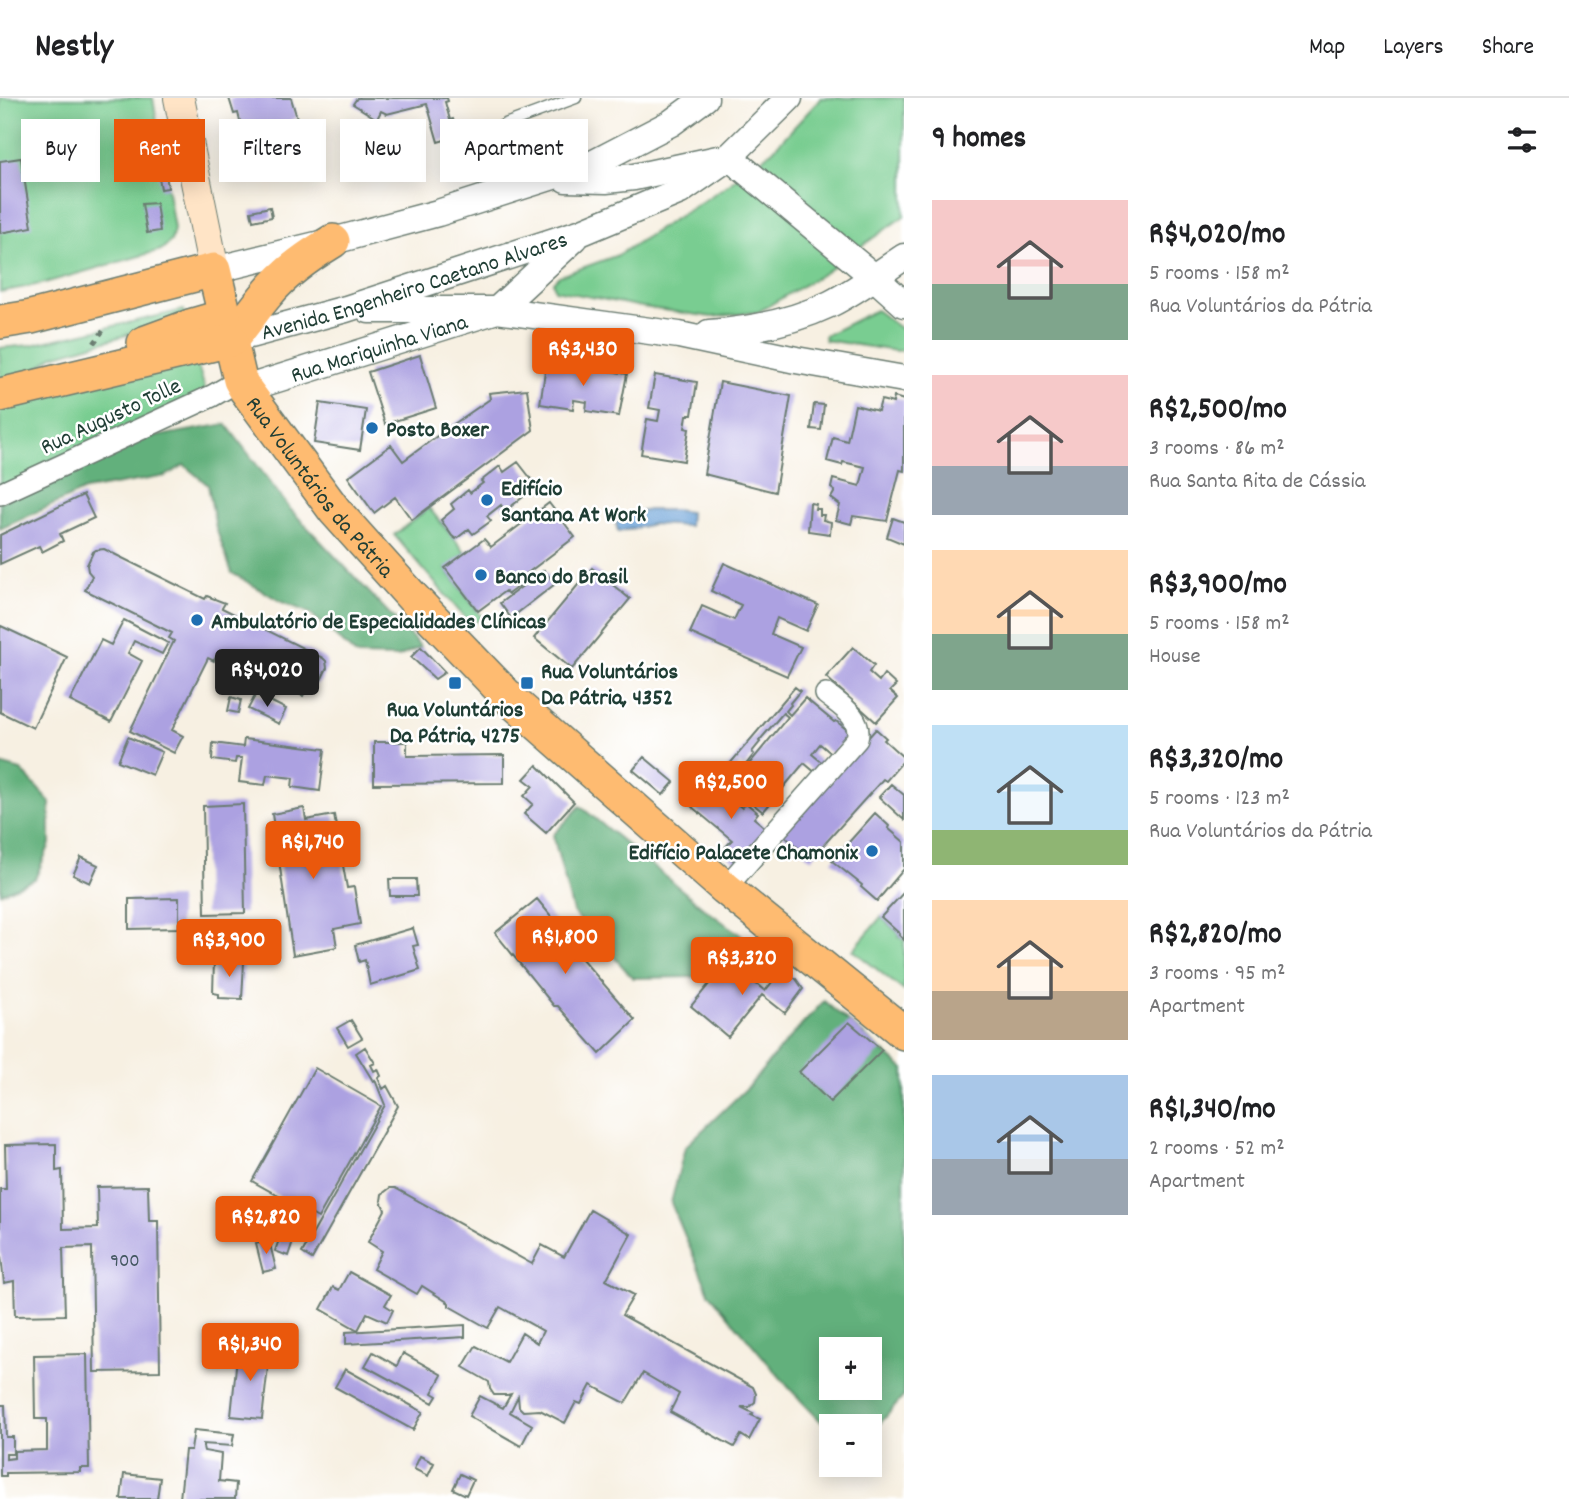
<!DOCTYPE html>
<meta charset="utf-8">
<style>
body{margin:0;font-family:Dekko,sans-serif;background:#f6f6f6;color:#202124;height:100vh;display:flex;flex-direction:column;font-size:26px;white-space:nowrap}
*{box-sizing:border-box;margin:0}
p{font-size:23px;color:#757577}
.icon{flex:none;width:38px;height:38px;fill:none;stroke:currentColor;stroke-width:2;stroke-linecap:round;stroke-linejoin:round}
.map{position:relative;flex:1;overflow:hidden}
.side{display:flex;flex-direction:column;background:#fff;width:665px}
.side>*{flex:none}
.top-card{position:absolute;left:21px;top:21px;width:665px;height:63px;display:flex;gap:14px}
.tools{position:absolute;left:819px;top:1239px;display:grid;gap:14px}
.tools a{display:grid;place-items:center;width:63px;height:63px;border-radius:0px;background:#fff;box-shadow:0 4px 18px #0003;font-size:35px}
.price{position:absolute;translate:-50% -60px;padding:0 16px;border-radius:7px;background:#ea580c;color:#fff;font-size:23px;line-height:46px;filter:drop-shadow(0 2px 4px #0008)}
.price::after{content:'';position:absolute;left:50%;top:42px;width:21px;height:16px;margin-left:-10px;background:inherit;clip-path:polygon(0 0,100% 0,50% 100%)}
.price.active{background:#222;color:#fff}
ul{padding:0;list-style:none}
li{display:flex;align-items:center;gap:21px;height:175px;padding:0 28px}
li span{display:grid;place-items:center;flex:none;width:196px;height:140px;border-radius:0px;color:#555}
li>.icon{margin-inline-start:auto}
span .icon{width:84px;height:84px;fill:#fffc;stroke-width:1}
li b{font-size:30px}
h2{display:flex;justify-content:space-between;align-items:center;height:84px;padding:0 28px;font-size:30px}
.chip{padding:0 24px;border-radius:0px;background:#fff;box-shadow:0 4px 18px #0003;font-size:24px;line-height:63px}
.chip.active{background:#ea580c;color:#fff}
header{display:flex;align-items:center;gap:42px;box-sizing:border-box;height:98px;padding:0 35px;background:#fff;border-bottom:2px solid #e0e0e0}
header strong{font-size:33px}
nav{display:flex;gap:38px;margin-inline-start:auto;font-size:24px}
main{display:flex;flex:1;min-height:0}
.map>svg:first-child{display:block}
.green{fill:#79cd91;stroke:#4c8562;stroke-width:2}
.forest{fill:#62b07b;stroke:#407658;stroke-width:2;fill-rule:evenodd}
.water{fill:#6aa1d7;stroke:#446f86;stroke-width:2}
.building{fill:#aca1e1;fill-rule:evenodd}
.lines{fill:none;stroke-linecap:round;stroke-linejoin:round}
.service-casing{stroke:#6b7c71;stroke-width:13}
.minor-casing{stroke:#6b7c71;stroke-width:24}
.tertiary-casing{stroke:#6b7c71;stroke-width:29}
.secondary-casing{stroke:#6b7c71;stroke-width:32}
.primary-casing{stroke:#6b7c71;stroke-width:36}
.path{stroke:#6b7c71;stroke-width:4.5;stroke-dasharray:5 5;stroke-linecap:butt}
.service{stroke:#fff;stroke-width:10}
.minor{stroke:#fff;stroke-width:21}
.tertiary{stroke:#fff;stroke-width:26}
.secondary{stroke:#ffe4c6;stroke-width:30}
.primary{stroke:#febb71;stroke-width:33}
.poi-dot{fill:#1f6fb2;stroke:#fff;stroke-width:2.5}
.labels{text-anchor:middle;stroke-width:5;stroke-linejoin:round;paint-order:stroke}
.number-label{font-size:19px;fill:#42565f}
.street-label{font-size:23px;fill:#1f3d34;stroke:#fff}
.poi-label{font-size:23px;font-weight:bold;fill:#1f3d34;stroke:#fff;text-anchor:start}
</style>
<header>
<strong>Nestly</strong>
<nav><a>Map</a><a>Layers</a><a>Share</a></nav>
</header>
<main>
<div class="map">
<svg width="904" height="1401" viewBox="0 0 904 1401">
<rect width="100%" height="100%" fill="#fff"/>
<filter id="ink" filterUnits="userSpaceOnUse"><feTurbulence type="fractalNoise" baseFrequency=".0143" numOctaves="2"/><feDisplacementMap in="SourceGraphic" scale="14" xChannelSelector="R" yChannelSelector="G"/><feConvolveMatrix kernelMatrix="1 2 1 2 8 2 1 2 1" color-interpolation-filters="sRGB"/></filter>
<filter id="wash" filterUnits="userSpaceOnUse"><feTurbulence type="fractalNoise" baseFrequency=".00686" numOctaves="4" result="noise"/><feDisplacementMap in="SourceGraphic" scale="28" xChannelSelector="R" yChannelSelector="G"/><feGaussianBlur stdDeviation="1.57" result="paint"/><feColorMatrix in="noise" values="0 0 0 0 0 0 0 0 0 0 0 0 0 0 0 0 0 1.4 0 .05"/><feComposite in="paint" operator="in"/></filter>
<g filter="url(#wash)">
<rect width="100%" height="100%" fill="#f7f0e2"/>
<path class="green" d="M0,0H153L174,131L171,143L161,152L41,186L0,194Z
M821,0H904V118L824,175L758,214L712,219L642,209L555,192L553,184L559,178L618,157L720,92L772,53Z
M184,212L186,220L53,258L17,286L0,288V250L31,247Z
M876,212L904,233V252L896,253L825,242L824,238Z
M195,258L206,294L0,396V297Z
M429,410L466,455L446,471L482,519L471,527L394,437Z
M881,819L900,836L899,838L904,842V893L853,852Z"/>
<path class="forest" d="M226,326L291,412L421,549L398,559L357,558L310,515L282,504L232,475L216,430L208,387L184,367L166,378L85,392L0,431V404L136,342Z
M0,666L21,672L50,704V746L35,781L1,795Z
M580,708L705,811L742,838L698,879L633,880L573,814L553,737Z
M824,903L904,971V1298L870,1337V1328H831V1334L790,1291L709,1195L671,1105L685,1049L750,987L778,953ZM831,1251H870V1290H831Z"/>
<path class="water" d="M648,412H674L690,414L689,428L653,426L618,434L616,424L630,416Z"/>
<g id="blocks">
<path class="building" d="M229,0H291L297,20L291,22L298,45L255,57L249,33L243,35L238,15L234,16Z
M357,0H447L448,3L445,4L450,22L453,21L458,38L438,44L427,6L387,16L381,13L377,21L353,6Z
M21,60L32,129L0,135V63Z
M164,61L168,90L161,91L156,62Z
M156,105L160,133L147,135L142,106Z
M270,109L272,119L253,123L251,113Z
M611,252L629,255L627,265L609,262Z
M420,257L436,310L385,326L368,274Z
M547,262L581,268L580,272L593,274V270L627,276L619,318L586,313L587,304L574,302L573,311L540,306Z
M655,277L697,284L692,317H687L685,330L689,331L684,363L641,356L647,321L658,323L660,312L649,310Z
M720,284L791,298L775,394L704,376Z
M527,291L533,332L412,422L395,399L374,415L348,379L391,347L403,363L448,330L490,301L489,295Z
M894,299L904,302V373L900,372L887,423L853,418L851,426L836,422L840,407L831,400L835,393L831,390L833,381L860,388L865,369L843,364L842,367L827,363L833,339L847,343L855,307L878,313L881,302L893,305Z
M320,305L366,312L360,352L314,345Z
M814,306L824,307L821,332L811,331Z
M518,364L532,382L518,393L523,399L505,413L501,407L487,418L491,423L473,436L469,431L456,441L452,438L441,422L454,411L451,406L468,392L470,395L483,385L481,383L500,368L504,374Z
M83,397L94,420L60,436L63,443L42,454L39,448L0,466V437Z
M549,405L575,439L517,483L520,487L508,496L505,493L478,513L445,470L484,441L491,449Z
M810,405L816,406L815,411H820V417H824L823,422L831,424L830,436L808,433Z
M893,420L904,424V446L887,439Z
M104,451L205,501L207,498L225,505L222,510L323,560L326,563L327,570L320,584L317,586L310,585L303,598L217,556L214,563L208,560L172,632L183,638L174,655L130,633L174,543L169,540L172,535L85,492L92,478L88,473L87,467L93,454L96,452Z
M724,465L818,507L806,533L777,520L771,536L801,549L787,578L690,535L702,508L734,522L741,507L711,493Z
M592,470L630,501L572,571L534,540Z
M544,472L555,486L511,520L500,505Z
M124,522L168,545L162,556L134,543L128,555L142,563L111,624L70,603L101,542L111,547Z
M1,528L67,559L33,630L0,614V531Z
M421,549L445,574L435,581L411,559Z
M853,549L874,567L869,574L879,583L884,576L896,587L890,593L898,600L876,624L826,579Z
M795,589L800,593L790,605L791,607L786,613L790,617L805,600L834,624L836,623L851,635L832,656L820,646L812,656L824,666L816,675L804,665L763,714L731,688L788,619L783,615L759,643L760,644L752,654L754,656L744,669L740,666L735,672L737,674L726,688L717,681Z
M256,596L286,611L279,626L248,611Z
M231,599L241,602L238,615L228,613Z
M876,631L886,640L884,642L904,660V662L886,683L883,681L811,761L782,736Z
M128,639L162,654L152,677L118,663Z
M244,641L325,651L320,693L292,689L293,680L267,677L265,687L239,684L242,660H236L235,665L212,662L213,645L243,649Z
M374,644H407V658L504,657V685L374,686Z
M644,659L674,684L663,697L633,672Z
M537,667L574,704L546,735L524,716L533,706L524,698L533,688L524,681Z
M713,685L742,710L746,705L758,715L754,720L767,731L737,765L722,753L732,742L692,709Z
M891,686L904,697V722L879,699Z
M243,706L245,815L205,816L203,708Z
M304,710L306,722L334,717L347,790L354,789L360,826L334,831L337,849L293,857L272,716ZM292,725L297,763L290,764L284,726Z
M875,715L889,728L888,730L904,744V771L877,803L861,789L862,787L832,763Z
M81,759L98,767L90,785L73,777Z
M389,781H416L417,798H390Z
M904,794V842L899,837L900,836L881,819Z
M179,800V830L129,831V801Z
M537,801L584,858L581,860L635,922L600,956L558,908H554L495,835Z
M413,830L418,847L413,848L420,872L370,887L365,862L359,864L355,847Z
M214,863L244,864L242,901L219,900V896L213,895Z
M728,863L765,893L780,874L787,875L796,881L803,891L785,915L762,897L728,939L691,908Z
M351,922L362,940L348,948L337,930Z
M849,924L882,952L830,1004L799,974Z
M365,949L375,965L371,967L374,973L378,971L381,978L378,980L383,991L387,988L398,1008L312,1161L302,1155L385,1007L375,982L373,983L356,955Z
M315,970L381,1008L318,1120L252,1083Z
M56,1046V1073L62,1072L63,1131L98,1130L97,1089L148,1088L149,1123H158L160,1273L94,1274L92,1149L63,1150L65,1217L15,1218L14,1183L4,1185L0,1149V1091H6L5,1047Z
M390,1090H395L532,1166L542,1147L564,1159L590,1112L631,1136L606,1182L634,1197L622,1217L753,1289L756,1296L755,1304L749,1309H741L753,1315L751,1317L760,1321L749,1342L741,1337L734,1349L670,1314L679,1296L643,1275L625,1305L591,1287L581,1306L576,1304L565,1325L540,1312L523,1313L519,1309L518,1298L510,1314L532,1327L521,1348L469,1318L480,1298L503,1310L511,1296L507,1297H494L490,1291L489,1284L463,1269L475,1249L476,1248L506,1264L522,1235L537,1245L543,1233L500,1209L488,1230L449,1208V1205L422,1188L417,1196L373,1171L382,1153L368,1144L385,1112L381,1103L382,1096Z
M280,1139L293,1143L288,1158L275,1153Z
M269,1142L276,1171L263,1174L256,1146Z
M349,1174L391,1197L385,1207L393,1212L387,1224L367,1215L358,1232L321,1211L333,1189L339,1192Z
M465,1227V1239L346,1246V1234Z
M238,1249L270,1251L262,1321L231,1318Z
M373,1254L397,1268L403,1255L442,1277L432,1295L437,1298L433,1305L365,1268Z
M87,1256L89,1370H80V1374L6,1375V1378H0V1307H5L6,1339H13V1356H6V1361L14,1360V1353L47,1352V1321H35L34,1257Z
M345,1271L423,1314L413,1332L335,1289Z
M194,1332L234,1336L232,1348L203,1346V1349L204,1353L221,1356L219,1383L236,1385L235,1401H180L185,1352H191Z
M420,1358L434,1365L428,1378L414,1371Z
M124,1376L160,1380L157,1401H121Z
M460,1376L473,1382L466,1397L453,1391Z"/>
</g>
</g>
<g filter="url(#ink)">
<use href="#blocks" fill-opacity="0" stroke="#6b7c71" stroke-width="2"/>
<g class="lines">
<defs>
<path id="service" d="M502,95C497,77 483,51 496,33C499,30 502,28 505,26L576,0"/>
<path id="minor" d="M0,396L212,298L240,282
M725,790L857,641C863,620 841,608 826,596"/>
<g id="tertiary">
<path d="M729,59L874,179L904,206"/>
<path d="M566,81L606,82L634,79L718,61"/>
<path d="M214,172L333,143L438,115L594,65L671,25L705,0"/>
<path d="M369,212H497L575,140"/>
<path d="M709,235C751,232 792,224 830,206C856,193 880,175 904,159"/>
<path id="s1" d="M231,242L346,211L582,134L680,93L729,59L789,0"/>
<path id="s2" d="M245,291L497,212L679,237L796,262L904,281"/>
</g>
<path id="secondary" d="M179,0L214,172"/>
<g id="primary">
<path id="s3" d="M0,224L31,219L214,172L240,282L245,291L335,413L414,501L513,604L725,790L904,935"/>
<path d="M231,242C244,227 255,210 268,195C286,173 310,157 333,143"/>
<path d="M144,245L193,227L224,218"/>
<path d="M0,297L231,242"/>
</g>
</defs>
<use href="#service" class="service-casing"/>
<use href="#minor" class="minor-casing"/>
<use href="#tertiary" class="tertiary-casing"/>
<use href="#secondary" class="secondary-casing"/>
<use href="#primary" class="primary-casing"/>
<path class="path" d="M94,245L106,229"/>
<use href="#service" class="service"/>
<use href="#minor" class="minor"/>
<use href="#tertiary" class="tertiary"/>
<use href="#secondary" class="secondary"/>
<use href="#primary" class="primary"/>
</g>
</g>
<g class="poi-dot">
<circle cx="372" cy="330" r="7"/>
<circle cx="487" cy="402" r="7"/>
<circle cx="481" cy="477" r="7"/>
<circle cx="197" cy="522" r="7"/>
<rect x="448" y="578" width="14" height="14" rx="3.5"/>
<rect x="520" y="578" width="14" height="14" rx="3.5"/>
<circle cx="872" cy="753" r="7"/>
</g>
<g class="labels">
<g class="number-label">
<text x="125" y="1168">900</text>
</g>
<g class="street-label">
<text dy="8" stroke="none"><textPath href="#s1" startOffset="191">Avenida Engenheiro Caetano Alvares</textPath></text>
<text dy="8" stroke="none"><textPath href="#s2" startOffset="140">Rua Mariquinha Viana</textPath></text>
<text transform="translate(110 317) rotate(-25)" y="8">Rua Augusto Tolle</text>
<text dy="8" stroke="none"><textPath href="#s3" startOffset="467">Rua Voluntários da Pátria</textPath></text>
</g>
<g class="poi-label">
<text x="386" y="338">Posto Boxer</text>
<text x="501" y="397">Edifício<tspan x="501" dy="26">Santana At Work</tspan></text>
<text x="495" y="485">Banco do Brasil</text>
<text x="211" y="530">Ambulatório de Especialidades Clínicas</text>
<text x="541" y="580">Rua Voluntários<tspan x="541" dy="26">Da Pátria, 4352</tspan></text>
<text x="455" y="618" text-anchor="middle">Rua Voluntários<tspan x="455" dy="26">Da Pátria, 4275</tspan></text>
<text x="858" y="761" text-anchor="end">Edifício Palacete Chamonix</text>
</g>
</g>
</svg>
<div class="tools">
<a>+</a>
<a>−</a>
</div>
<b class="price" style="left:583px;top:290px">R$3,430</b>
<b class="price active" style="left:267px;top:611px">R$4,020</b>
<b class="price" style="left:731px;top:723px">R$2,500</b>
<b class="price" style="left:313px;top:783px">R$1,740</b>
<b class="price" style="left:565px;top:878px">R$1,800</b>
<b class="price" style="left:229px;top:881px">R$3,900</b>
<b class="price" style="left:742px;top:899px">R$3,320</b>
<b class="price" style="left:266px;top:1158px">R$2,820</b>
<b class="price" style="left:250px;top:1285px">R$1,340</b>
<div class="top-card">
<a class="chip">Buy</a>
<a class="chip active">Rent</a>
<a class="chip">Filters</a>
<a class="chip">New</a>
<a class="chip">Apartment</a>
</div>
</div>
<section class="side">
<h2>9 homes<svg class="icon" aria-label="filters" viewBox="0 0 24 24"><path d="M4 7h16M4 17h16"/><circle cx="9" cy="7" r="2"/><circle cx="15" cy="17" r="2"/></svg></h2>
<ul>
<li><span style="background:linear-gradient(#f6c9c9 60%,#7fa58c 0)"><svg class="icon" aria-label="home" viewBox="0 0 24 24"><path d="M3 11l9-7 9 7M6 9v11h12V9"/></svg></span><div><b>R$4,020/mo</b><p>5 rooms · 158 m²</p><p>Rua Voluntários da Pátria</p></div></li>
<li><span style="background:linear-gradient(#f6c9c9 65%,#9aa5b1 0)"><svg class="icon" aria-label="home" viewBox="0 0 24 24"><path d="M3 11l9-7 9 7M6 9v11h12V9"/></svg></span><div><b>R$2,500/mo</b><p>3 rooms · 86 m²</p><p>Rua Santa Rita de Cássia</p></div></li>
<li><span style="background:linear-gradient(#ffd9b3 60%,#7fa58c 0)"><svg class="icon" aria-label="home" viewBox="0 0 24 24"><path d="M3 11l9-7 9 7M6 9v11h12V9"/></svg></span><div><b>R$3,900/mo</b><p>5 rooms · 158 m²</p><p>House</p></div></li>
<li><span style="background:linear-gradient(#bfe0f5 75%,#8fb573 0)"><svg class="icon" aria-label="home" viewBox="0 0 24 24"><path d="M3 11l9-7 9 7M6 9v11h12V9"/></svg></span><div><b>R$3,320/mo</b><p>5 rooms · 123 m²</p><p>Rua Voluntários da Pátria</p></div></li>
<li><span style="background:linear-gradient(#ffd9b3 65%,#b9a48a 0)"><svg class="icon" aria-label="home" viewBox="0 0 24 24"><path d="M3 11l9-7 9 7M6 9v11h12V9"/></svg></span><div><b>R$2,820/mo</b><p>3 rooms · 95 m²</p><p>Apartment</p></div></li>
<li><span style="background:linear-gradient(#a9c7e8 60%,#9aa5b1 0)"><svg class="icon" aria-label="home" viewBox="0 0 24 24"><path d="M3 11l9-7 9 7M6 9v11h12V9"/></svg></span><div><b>R$1,340/mo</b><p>2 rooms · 52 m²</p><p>Apartment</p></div></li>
</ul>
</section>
</main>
